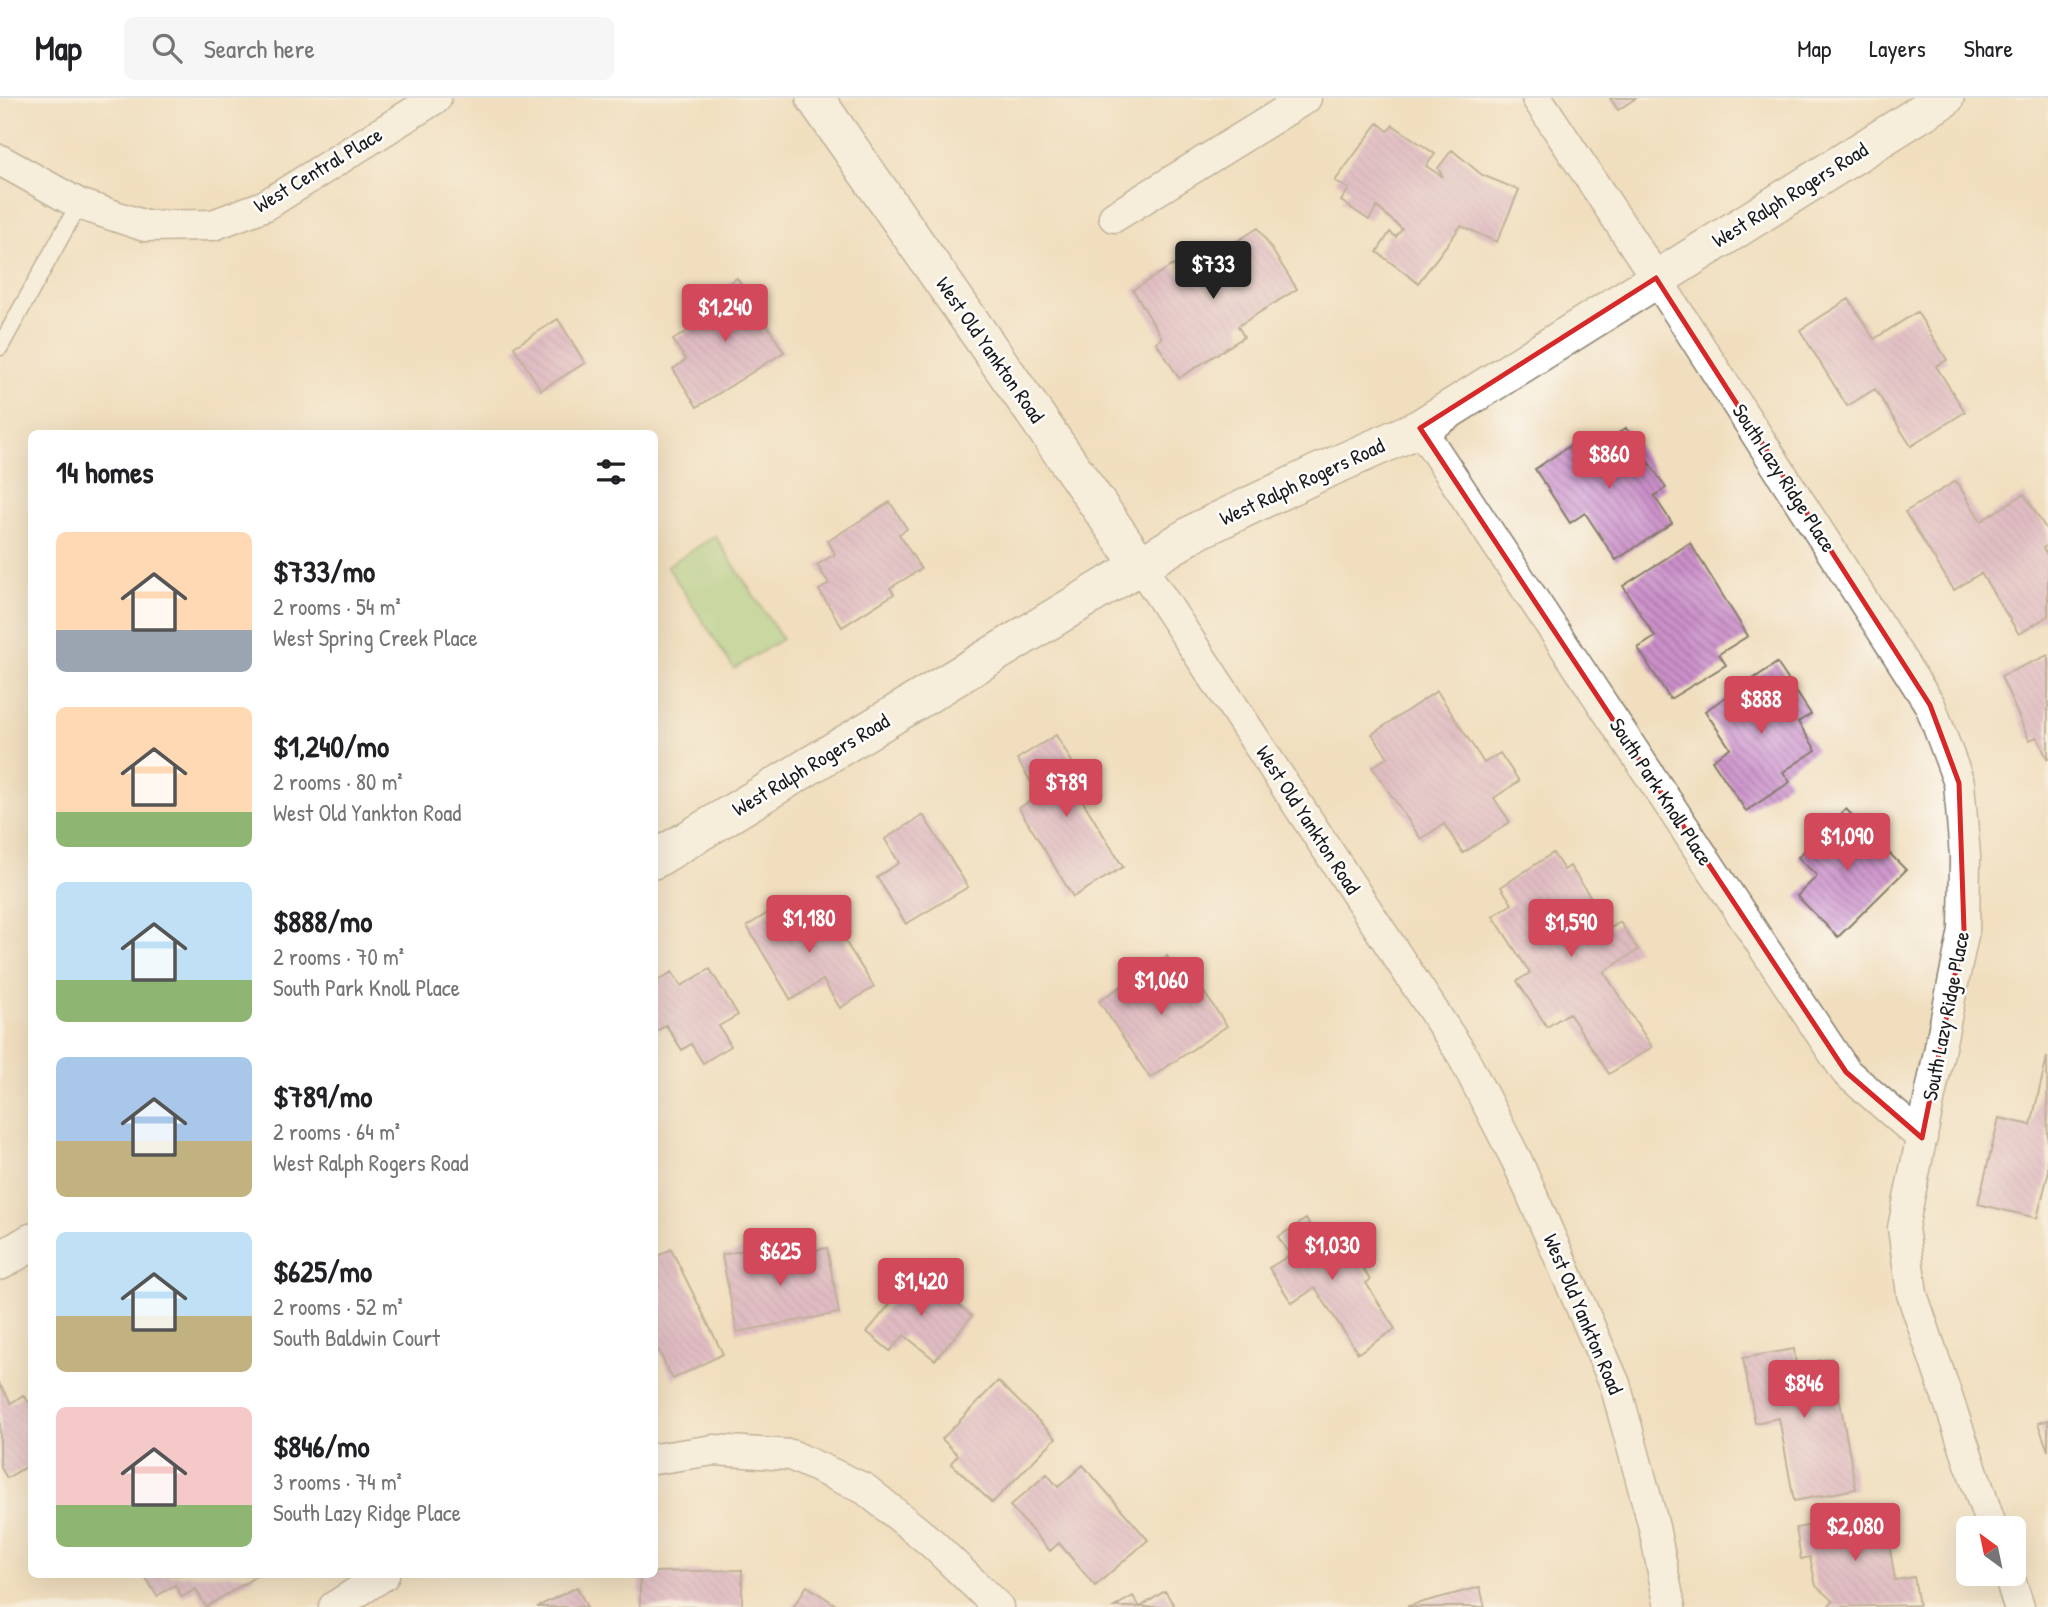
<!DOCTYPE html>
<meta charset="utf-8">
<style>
body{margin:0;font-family:"Patrick Hand",sans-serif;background:#f6f6f6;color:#202124;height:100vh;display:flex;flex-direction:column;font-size:26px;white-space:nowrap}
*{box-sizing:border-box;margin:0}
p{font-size:23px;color:#757577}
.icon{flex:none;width:38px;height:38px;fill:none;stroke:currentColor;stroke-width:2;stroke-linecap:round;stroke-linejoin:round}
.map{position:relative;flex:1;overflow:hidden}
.side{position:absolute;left:28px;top:332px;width:630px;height:1148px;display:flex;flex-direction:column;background:#fff;border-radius:10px;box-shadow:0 7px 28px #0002}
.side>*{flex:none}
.needle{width:46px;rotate:327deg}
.tools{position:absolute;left:1956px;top:1418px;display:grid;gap:14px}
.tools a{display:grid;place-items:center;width:70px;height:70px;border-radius:10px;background:#fff;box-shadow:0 7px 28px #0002;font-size:35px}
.price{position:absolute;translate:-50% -60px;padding:0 16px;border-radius:7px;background:#d1495b;color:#fff;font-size:23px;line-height:46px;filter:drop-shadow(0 2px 4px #0008)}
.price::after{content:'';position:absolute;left:50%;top:42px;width:21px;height:16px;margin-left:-10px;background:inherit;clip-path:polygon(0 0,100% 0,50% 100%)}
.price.on{background:#222;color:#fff}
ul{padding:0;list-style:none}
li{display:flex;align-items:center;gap:21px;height:175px;padding:0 28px}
li span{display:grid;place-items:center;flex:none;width:196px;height:140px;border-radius:10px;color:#555}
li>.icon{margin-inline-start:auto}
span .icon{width:84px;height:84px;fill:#fffc;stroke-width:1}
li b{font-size:30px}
h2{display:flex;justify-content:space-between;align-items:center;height:84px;padding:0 28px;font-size:30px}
header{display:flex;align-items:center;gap:42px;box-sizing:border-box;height:98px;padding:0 35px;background:#fff;border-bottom:2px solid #e0e0e0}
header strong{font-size:33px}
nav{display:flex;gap:38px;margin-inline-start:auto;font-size:24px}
.search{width:490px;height:63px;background:#f6f6f6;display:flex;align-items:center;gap:18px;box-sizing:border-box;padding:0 24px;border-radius:10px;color:#757577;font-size:26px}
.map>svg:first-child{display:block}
.green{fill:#9ace7f;stroke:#5b754e;stroke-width:2}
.building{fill:url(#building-back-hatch)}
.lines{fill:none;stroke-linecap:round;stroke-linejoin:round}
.service-casing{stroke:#867d6d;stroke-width:19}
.minor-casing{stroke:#867d6d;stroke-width:33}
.tertiary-casing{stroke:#867d6d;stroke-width:40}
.service{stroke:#fff;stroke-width:16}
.minor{stroke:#fff;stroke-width:30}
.tertiary{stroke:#fff;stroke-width:37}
.marked{fill:none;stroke:#d62828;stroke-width:5;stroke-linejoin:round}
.labels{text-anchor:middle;stroke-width:5;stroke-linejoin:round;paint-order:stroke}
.street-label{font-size:21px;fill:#1c1c1c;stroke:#fff}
</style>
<header>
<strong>Map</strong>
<div class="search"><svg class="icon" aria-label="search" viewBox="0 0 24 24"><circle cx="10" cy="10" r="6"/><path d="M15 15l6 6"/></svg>Search here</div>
<nav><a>Map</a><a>Layers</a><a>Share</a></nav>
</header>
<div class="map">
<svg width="2048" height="1509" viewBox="0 0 2048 1509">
<defs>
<pattern id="building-back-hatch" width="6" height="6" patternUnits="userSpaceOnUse" patternTransform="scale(1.75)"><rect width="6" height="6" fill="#cb90c9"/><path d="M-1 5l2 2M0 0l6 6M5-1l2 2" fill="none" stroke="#a475a2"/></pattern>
</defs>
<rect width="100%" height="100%" fill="#fff"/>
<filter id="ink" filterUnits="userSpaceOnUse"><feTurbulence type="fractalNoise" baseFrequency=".0143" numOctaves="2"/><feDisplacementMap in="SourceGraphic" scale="14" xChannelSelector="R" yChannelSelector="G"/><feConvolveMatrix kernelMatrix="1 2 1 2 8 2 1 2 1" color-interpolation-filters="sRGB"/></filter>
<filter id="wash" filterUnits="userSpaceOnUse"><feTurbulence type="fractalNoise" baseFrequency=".00686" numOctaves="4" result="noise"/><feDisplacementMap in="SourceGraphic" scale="28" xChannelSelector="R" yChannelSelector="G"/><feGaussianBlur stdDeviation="1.57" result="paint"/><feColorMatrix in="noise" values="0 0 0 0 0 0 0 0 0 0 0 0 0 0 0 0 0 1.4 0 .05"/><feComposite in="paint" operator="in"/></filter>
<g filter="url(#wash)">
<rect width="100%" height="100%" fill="#f0debe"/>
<path class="green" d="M715,438L782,541L734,571L667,468Z"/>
<g id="blocks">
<path class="building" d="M1610,0H1636L1618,12Z
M1378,25L1388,33L1393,27L1435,56L1426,68L1443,79L1438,70L1452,52L1482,77L1519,92L1497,144L1461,128L1418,185L1377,154L1390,134L1396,139L1402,131L1377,109L1369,122L1341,103L1349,91L1335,83Z
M1258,130L1297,191L1238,228L1244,239L1179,280L1156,244L1162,240L1133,192L1173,167L1181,178Z
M737,180L784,254L697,309L673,271L686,262L673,242L710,219L700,204Z
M1849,201L1874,241L1917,214L1947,262L1936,268L1965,314L1911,348L1875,291L1847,308L1800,232Z
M558,221L585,265L541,292L514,249Z
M1626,330L1666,390L1654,398L1672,425L1616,462L1585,415L1570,425L1535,371L1577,343L1586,356Z
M1956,383L1981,423L2024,396L2048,434V447L2043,450L2048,458V518L2019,536L1981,475L1954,492L1905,414Z
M890,404L907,431L899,436L921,471L890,490L894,496L842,529L819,492L829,486L817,467L835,456L828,443Z
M1690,445L1748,538L1719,556L1726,567L1670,601L1638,550L1655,539L1623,488Z
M2048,557V662L2037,639L2029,642L2001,578Z
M1777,565L1811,616L1798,624L1816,652L1783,674L1790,684L1746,713L1712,662L1730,650L1705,613Z
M1437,593L1484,665L1500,655L1519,683L1494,700L1510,724L1463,755L1444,726L1421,741L1372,669L1388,659L1372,636Z
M1056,637L1088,691L1079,697L1123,769L1073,799L1019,710L1039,697L1017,661Z
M1846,711L1906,772L1838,839L1797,798L1817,778L1798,759Z
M923,717L968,789L906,826L877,779L899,765L885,741Z
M1553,755L1564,772L1570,768L1611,830L1620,824L1638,852L1604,874L1652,949L1609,976L1569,915L1547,929L1517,883L1530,875L1493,818L1512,806L1501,789Z
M789,802L807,833L830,819L874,889L840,910L823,882L791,902L747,828Z
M1167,858L1194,899L1203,893L1227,928L1150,980L1099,903Z
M710,871L738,917L719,928L731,948L703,965L691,946L682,952L666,927L656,934L654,931V885L672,874L681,888Z
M2047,959L2048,1077L2037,1120L1978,1106L1999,1020L2031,1027Z
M1306,1121L1317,1139L1335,1127L1370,1182L1366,1185L1395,1231L1358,1255L1315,1190L1292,1205L1269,1170L1290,1157L1278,1139Z
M827,1150L839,1215L737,1234L722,1157L748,1151L750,1164Z
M671,1151L723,1256L673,1281L654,1244V1160Z
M917,1173L972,1218L935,1262L904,1237L890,1253L867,1234Z
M1794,1251L1796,1267L1832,1260L1856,1391L1794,1403L1779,1320L1755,1325L1743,1260Z
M998,1283L1056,1340L992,1405L951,1365L958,1357L942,1341Z
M0,1287L11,1305L23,1297L32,1308V1365L7,1380L0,1368Z
M2048,1322V1353L2038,1325Z
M1083,1367L1148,1442L1095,1488L1059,1445L1050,1453L1010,1408L1047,1376L1058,1389Z
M1884,1414L1895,1482L1914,1479L1919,1507L1827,1509L1833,1503L1816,1488L1810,1459L1801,1461L1796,1430Z
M742,1472V1509H640V1477H654V1474Z
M144,1477H258L206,1509L196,1491L182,1499L175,1487L157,1498Z
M807,1488L839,1509H793Z
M577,1489L587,1509H537Z
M1480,1489L1485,1509H1408V1508Z
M1165,1493L1175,1509H1114L1133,1498L1140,1509Z"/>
</g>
</g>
<g filter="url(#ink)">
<use href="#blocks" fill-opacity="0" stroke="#867d6d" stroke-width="2"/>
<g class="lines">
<defs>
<path id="service" d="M0,249L79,106"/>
<path id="minor" d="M1537,0L1656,180L1930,607L1959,685L1965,758L1964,832L1903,1130L1912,1196L1992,1430
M0,62L79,106L145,128L213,127L266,107L436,0
M1114,119L1306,0
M1420,330L1846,974L1922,1040
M1140,467L1461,955L1517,1063L1615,1286L1654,1429L1670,1509
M654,1361L714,1352L791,1357L865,1391L933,1446L998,1509
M2008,1475L2019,1509
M334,1509L384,1477"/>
<path id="tertiary" d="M815,0L1140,467
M654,762L1199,432L1318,375L1420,330L1945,0
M0,1163L32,1144"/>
</defs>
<use href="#service" class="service-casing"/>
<use href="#minor" class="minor-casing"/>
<use href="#tertiary" class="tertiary-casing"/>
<use href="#service" class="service"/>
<use href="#minor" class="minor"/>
<use href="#tertiary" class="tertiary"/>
</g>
</g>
<path d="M0 0H2048V1509H0ZM1656,180L1930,607L1959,685L1964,832L1922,1040L1846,974L1420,330Z" fill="#f0debe" fill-opacity=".55" fill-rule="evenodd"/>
<path class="marked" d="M1656,180L1930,607L1959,685L1964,832L1922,1040L1846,974L1420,330Z"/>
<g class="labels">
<g class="street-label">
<text transform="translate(318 72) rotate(-31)" y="7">West Central Place</text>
<text transform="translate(1790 97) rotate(-32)" y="7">West Ralph Rogers Road</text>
<text transform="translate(990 252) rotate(55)" y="7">West Old Yankton Road</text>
<text transform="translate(1784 380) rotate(57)" y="7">South Lazy Ridge Place</text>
<text transform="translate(1302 384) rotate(-25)" y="7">West Ralph Rogers Road</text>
<text transform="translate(811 667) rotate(-31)" y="7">West Ralph Rogers Road</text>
<text transform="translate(1661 694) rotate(57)" y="7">South Park Knoll Place</text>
<text transform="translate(1308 722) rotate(57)" y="7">West Old Yankton Road</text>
<text transform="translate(1946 918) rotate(-79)" y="7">South Lazy Ridge Place</text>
<text transform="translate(1583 1216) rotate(67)" y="7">West Old Yankton Road</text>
</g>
</g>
</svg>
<div class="tools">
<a><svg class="needle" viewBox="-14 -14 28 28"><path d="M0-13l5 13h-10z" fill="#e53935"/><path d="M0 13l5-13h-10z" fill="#757577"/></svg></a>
</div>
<b class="price on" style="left:1213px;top:203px">$733</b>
<b class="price" style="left:725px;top:246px">$1,240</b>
<b class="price" style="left:1609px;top:393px">$860</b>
<b class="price" style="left:1761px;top:638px">$888</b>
<b class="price" style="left:1066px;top:721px">$789</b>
<b class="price" style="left:1847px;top:775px">$1,090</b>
<b class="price" style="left:809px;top:857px">$1,180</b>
<b class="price" style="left:1571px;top:861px">$1,590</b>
<b class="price" style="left:1161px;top:919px">$1,060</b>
<b class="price" style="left:1332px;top:1184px">$1,030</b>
<b class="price" style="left:780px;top:1190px">$625</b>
<b class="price" style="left:921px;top:1220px">$1,420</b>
<b class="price" style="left:1804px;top:1322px">$846</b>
<b class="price" style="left:1855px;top:1465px">$2,080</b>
<section class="side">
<h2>14 homes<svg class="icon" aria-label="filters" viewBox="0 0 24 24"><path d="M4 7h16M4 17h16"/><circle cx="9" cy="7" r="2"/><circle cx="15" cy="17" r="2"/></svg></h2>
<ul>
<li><span style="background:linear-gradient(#ffd9b3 70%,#9aa5b1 0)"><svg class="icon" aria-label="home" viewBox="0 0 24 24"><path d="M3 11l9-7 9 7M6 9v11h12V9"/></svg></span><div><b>$733/mo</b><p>2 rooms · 54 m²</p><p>West Spring Creek Place</p></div></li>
<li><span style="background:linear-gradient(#ffd9b3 75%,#8fb573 0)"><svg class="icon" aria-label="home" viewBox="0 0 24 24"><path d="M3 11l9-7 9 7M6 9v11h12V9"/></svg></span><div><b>$1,240/mo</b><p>2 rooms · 80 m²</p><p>West Old Yankton Road</p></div></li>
<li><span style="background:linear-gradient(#bfe0f5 70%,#8fb573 0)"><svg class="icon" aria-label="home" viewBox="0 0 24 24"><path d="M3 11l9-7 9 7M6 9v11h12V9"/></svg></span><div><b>$888/mo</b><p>2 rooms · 70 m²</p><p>South Park Knoll Place</p></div></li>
<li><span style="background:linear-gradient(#a9c7e8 60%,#c2b280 0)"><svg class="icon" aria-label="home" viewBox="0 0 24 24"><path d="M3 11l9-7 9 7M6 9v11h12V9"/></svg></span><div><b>$789/mo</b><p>2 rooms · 64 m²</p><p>West Ralph Rogers Road</p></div></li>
<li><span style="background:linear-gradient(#bfe0f5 60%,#c2b280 0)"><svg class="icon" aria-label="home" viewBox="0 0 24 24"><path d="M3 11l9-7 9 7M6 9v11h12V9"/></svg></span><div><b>$625/mo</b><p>2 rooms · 52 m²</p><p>South Baldwin Court</p></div></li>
<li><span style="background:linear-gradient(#f6c9c9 70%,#8fb573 0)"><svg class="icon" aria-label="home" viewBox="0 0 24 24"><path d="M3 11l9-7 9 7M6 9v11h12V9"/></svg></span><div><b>$846/mo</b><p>3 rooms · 74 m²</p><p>South Lazy Ridge Place</p></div></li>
</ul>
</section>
</div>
